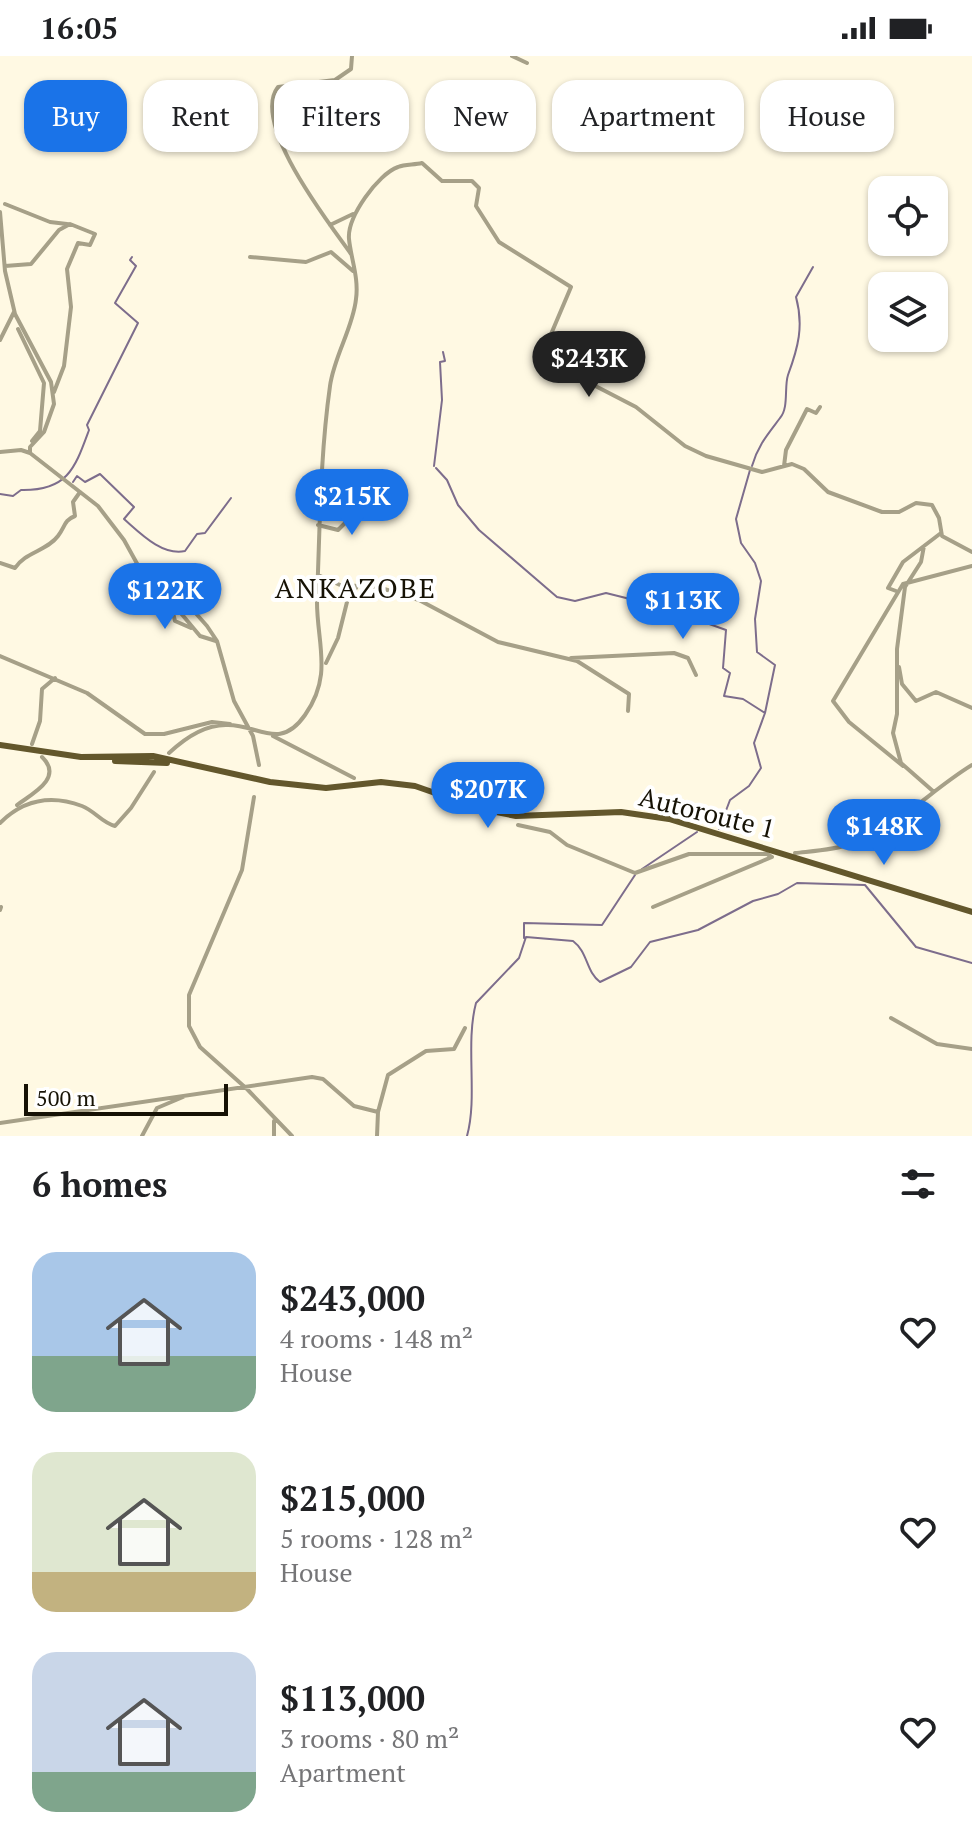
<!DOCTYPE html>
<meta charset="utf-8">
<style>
body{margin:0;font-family:"PT Serif",serif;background:#f2f2f2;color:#202124;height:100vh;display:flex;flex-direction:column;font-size:30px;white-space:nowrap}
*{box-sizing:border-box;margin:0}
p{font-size:26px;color:#757577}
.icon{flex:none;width:44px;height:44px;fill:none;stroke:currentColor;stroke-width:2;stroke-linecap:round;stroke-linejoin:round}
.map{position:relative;height:1080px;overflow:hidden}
.sheet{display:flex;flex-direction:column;background:#fff;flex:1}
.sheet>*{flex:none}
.banner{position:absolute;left:24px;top:24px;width:924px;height:72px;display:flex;gap:16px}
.tools{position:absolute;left:868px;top:120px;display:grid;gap:16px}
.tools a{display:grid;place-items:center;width:80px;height:80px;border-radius:16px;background:#fff;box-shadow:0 2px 6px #0004;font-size:40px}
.scale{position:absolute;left:24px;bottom:20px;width:204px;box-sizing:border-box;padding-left:8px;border:4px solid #161205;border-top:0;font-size:22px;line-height:28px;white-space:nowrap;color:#161205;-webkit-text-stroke:6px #fff;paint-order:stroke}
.price{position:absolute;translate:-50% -68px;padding:0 18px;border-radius:28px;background:#1a73e8;color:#fff;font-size:26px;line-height:52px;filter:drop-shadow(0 2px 4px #0008)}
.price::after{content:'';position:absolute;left:50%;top:48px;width:24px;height:18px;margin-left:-12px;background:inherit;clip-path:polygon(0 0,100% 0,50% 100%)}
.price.current{background:#222;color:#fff}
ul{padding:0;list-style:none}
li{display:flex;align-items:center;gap:24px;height:200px;padding:0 32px}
li span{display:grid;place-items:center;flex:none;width:224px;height:160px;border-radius:24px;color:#555}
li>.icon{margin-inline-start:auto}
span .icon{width:96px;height:96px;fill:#fffc;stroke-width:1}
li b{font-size:34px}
h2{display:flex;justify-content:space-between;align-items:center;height:96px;padding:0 32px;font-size:34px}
.pill{padding:0 28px;border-radius:24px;background:#fff;box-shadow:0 2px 6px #0004;font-size:28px;line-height:72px}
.pill.current{background:#1a73e8;color:#fff}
.status{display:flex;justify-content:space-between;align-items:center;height:56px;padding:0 40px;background:#fff;direction:ltr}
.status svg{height:22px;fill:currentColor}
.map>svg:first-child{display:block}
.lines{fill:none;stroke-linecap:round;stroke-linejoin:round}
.stream{stroke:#7d6d8c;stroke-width:2}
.minor{stroke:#a6a088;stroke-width:4}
.major{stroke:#63572c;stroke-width:6}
.labels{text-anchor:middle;stroke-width:8;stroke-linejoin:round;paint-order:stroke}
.street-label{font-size:26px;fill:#161205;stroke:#fff}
.neighbourhood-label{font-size:28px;letter-spacing:2px;fill:#161205;stroke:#fff}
</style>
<div class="status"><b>16:05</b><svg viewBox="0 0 49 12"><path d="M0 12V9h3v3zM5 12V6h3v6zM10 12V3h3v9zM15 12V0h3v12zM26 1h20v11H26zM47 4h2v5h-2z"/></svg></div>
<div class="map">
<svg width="972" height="1080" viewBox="0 0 972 1080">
<rect width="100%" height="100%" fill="#fff9e3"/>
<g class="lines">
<path class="stream" d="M434,410L442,344L440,306L445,305L443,296
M752,410C758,389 768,378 780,362C789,352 784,331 788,319C798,292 804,270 796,241L813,211
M436,412L447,424L458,449L479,474L557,541L575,545L606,537L662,551L726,574L723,612L730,617L724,640L743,643L765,657L754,687L761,712L749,730L730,744L719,773
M750,414L736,463L741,487L755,507L761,525L755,563L757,596L775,609L765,657
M73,426L77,420L85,426L100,418L134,451L124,463C140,477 162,500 185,495L197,478L205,477L231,442
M0,438L13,440L21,434C68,435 75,412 89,374L87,369L138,267L115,247L136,210L130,204L132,201
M642,813L697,776
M524,882V867L602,869L635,819
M467,1080C478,1041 465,988 476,947L519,902L526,881L573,885C588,896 586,916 600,926L631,911L650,886L698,874L753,845L778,838L797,827L865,829L916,891L972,907"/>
<path class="minor" d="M512,0L527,7
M5,148L50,166L67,168
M0,156L5,215L15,258L51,326L54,348L44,376L30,391V397L98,450L124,484L150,531L184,544L207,570L217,585L234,645L253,680L259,709
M330,169L353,158
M351,198C330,168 250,67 278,31L335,24L351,13L352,0
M250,201L306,206L331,196L353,215
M5,210L31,208L59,174L70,168L95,178L90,189L78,187L67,213L71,251L64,310L54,336
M18,273L44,327L40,375L32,385
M0,284L14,256
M0,396L21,394L30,397
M784,410L786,394L807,353L816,357L820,351
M318,469L338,474L359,453L374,446
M924,490L921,506L905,531L897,593V658L893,677L901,707L934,736
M0,507L15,512C25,496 47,495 58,480C65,471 64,464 75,460L73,446L80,436
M318,519L340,529L378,531L419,544L498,586L577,605L629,638L628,655
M896,535L888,532L903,506L941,477
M164,537L200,580L216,585
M171,549L175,565L191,572
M0,600L87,637L145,678H164L212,666L230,668
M571,602L674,597L688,602L696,619
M326,607L338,582L348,542L356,532
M899,611L902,628L916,645L936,636L972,652
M273,680L354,722
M32,688L40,665L42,633L55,622
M169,697C185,682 206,668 228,669C259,669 280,695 305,659C334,618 316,586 317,542C320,471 320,401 330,330C334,300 353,272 356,243C359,222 351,203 349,183C347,161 378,118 398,111C405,108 414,109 422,107L442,125H472L479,132L476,150L499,186L571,231L543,297L549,306L636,351L685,390L706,400L762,416L792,408L804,413L828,436L882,456H899L916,447L932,449L939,462L942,480L972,496
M903,710L849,666L833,645L903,528L972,510
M254,741L242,814L189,939V970L200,991L247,1033L292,1080
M17,749C32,738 64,722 42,701
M0,767C23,744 50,738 82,750C95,755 102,767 115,770L131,752L154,716
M518,769L550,776L567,789L635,817L689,798H767L772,801L653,851
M795,797C813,795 834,794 851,788C897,772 931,734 972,709
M0,854L1,851
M891,962L937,988L972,993
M378,1056L388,1019L426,995L454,993L465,972
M274,1065V1080
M0,1067L312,1021L323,1023L354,1050L378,1056L377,1080
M142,1080L157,1052L183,1041"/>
<path class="major" d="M0,689L81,701L153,700L270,726L326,732L381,726L415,730L481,753L516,760L621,756L669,763L972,856
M115,705L167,707"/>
</g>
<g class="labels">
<g class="street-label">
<text transform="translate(707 757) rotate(14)" y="9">Autoroute 1</text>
</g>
<g class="neighbourhood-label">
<text x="356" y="542">ANKAZOBE</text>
</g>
</g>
</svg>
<div class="tools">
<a><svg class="icon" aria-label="locate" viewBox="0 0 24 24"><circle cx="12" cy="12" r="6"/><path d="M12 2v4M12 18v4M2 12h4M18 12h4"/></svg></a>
<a><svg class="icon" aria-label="layers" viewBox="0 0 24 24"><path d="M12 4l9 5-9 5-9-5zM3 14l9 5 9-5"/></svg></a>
</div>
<div class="scale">500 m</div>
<b class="price current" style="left:589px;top:343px">$243K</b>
<b class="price" style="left:352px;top:481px">$215K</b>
<b class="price" style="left:165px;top:575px">$122K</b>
<b class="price" style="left:683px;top:585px">$113K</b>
<b class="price" style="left:488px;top:774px">$207K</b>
<b class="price" style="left:884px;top:811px">$148K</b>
<div class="banner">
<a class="pill current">Buy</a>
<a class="pill">Rent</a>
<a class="pill">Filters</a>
<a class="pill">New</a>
<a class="pill">Apartment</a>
<a class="pill">House</a>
</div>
</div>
<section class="sheet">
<h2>6 homes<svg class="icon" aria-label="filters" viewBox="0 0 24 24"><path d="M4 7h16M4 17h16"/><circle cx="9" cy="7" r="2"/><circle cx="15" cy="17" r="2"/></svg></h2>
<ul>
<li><span style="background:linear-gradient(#a9c7e8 65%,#7fa58c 0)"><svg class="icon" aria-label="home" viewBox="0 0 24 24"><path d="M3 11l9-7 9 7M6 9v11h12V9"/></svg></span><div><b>$243,000</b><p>4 rooms · 148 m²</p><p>House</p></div><svg class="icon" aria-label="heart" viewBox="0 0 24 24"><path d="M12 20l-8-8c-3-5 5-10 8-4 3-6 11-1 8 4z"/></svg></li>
<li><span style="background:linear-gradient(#dfe7d0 75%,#c2b280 0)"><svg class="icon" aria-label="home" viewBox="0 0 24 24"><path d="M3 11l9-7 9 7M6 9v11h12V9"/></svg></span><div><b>$215,000</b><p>5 rooms · 128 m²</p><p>House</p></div><svg class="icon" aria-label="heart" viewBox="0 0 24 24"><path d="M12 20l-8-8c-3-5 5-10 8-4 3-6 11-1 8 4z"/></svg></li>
<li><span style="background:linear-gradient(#c9d6e8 75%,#7fa58c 0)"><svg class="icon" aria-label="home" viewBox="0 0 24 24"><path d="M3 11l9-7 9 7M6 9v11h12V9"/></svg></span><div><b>$113,000</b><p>3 rooms · 80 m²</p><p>Apartment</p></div><svg class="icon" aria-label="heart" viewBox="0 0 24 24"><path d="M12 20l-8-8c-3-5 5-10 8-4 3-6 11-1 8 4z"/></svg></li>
</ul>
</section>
